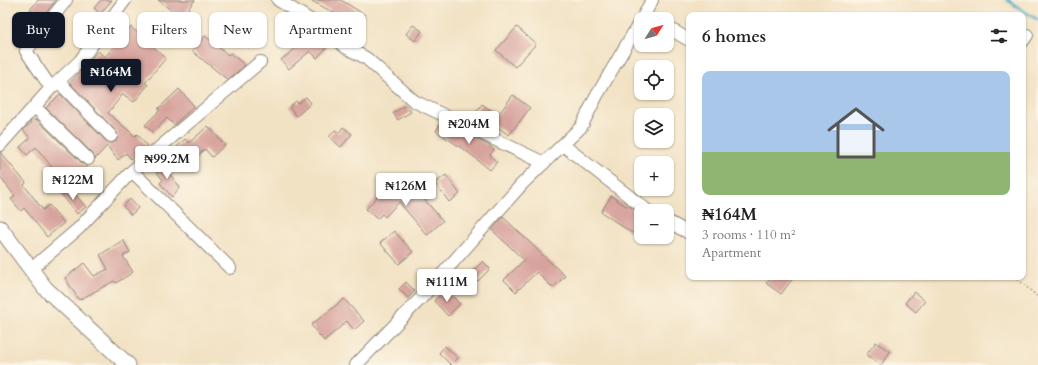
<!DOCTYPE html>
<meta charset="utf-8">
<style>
body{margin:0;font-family:Cardo,serif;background:#f2f2f2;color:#222;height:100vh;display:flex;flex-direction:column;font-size:15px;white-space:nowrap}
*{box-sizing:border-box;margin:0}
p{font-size:13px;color:#767676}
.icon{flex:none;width:22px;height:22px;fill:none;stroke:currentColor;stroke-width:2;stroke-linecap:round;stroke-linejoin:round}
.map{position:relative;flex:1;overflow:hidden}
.side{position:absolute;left:686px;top:12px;width:340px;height:268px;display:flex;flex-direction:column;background:#fff;border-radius:8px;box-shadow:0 1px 3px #0004}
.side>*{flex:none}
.hud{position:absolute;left:12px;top:12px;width:380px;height:36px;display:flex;gap:8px}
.needle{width:26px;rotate:53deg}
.buttons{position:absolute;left:634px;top:12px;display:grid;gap:8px}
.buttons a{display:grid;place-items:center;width:40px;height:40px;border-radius:8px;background:#fff;box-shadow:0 1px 3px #0004;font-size:20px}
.price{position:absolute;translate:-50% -34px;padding:0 9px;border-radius:4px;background:#fff;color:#222;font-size:13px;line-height:26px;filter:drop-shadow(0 1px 2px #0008)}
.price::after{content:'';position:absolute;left:50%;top:24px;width:12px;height:9px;margin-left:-6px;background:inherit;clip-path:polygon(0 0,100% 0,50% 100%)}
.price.active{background:#111827;color:#fff}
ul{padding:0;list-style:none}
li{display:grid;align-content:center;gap:8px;height:212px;padding:0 16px}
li+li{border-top:1px solid #e0e0e0}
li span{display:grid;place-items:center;height:124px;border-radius:8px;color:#555}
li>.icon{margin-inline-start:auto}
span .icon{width:72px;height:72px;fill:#fffc;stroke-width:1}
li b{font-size:17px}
h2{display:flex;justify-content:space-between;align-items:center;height:48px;padding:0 16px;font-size:17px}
.tag{padding:0 14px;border-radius:8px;background:#fff;box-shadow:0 1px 3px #0004;font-size:14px;line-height:36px}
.tag.active{background:#111827;color:#fff}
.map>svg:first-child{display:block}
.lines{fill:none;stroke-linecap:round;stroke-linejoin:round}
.stream{stroke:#46aac6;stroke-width:3}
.building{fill:#d7a39d}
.minor-casing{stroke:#8e8678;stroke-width:14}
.tertiary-casing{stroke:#8e8678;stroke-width:17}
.path{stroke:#8e8678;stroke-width:2;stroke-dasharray:1 3;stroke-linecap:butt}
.minor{stroke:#fff;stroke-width:12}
.tertiary{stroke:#fff;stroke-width:15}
</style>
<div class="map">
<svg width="1038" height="365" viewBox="0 0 1038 365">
<rect width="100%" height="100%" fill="#fcf5e5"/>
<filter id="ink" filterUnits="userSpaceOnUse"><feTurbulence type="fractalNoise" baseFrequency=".025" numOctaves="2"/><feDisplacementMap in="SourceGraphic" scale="8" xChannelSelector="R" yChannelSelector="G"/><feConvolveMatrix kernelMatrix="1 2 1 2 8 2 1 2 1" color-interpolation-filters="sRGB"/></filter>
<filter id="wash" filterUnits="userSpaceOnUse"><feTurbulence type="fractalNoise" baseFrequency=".012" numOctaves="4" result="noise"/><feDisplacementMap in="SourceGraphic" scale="16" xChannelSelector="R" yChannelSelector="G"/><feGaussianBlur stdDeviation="0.9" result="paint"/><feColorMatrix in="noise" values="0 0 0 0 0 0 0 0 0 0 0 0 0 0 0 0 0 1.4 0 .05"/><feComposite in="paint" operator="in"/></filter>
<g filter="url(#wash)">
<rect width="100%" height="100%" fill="#f2e2c4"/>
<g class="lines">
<path class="stream" d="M1007,0L1038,20"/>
</g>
<g id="blocks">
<path class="building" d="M38,0H56L41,19L30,10Z
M101,0H112L100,14L94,8Z
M158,0H195L181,18Z
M310,0H341L365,15L357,27L359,28L350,41L335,29L342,17Z
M413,25L422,31L415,41L406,34Z
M131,27L166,58L145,83L148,85L134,102L123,94L108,113L135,136L137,134L147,146L131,159L126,153L118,160L107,146L95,159L93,154L46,108L60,94L106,141L112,143L116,141L118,135L116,131L70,83L98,51L105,57L120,39L118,37L125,30L127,32Z
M517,27L536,44L515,67L496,50Z
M314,31L330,44L317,58L310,51L289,69L281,60L300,45Z
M205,36L228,55L230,53L245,65L228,80L192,51Z
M179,89L194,106L174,125L167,118L153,133L145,125L160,110L158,109Z
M513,95L530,108L509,135L492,123L489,128L472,118L482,104L498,115Z
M306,97L311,103L297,116L289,107L296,101L298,103Z
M406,105L411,112L398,120L393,113Z
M36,119L83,164L88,166L66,185L36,147L27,155L20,147L30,138L23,130Z
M441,122L488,145L494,150L490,155L497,162L490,170L469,153L436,131Z
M208,126L225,145L212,157L205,149L186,168L169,151H173L185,139L189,143Z
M343,127L352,134L341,147L329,137L335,130L339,133Z
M0,152L26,183L24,185L43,210L49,205L64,223L47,237L24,208L21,211L11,199L15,196L0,177Z
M161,163L180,187L172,197L160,183L163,180L154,169Z
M446,175L460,194L449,202L435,183Z
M401,181L422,199L423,198L443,221L427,235L399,202L385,217L382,214L377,219L366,209L385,188L391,193Z
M69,187L86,207L77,214L61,194Z
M611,196L626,206L628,205L641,215V220L632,233L601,212Z
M130,199L138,208L131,215L123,206Z
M503,217L565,276L553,288L537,272L516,292L504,280L524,260L492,230Z
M394,231L413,252L399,264L380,243Z
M123,240L130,252L123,256L133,272L116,283L114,281L79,300L65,278L84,263L94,276L108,269L100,255Z
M483,261L490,269L478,281L470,274Z
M771,277H794L781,294L766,283Z
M406,282L415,291L408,298L399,289Z
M445,289L460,304L448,316L434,301Z
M914,292L925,301L916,312L905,303Z
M344,299L364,321L354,330L347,321L324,341L311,325Z
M876,342L890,352L881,365L866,355Z
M445,346L458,358L451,365L439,353Z"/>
</g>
</g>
<g filter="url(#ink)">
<use href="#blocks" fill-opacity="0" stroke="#8e8678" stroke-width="1"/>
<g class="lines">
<defs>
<path id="minor" d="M278,0L320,26L345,47L366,58L414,101L544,163
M642,19L652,0
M667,27L689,40
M1023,41L1027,35
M59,82L111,136
M51,88L26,51L66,0
M35,107L88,159
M0,145L51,88L80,61L125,0
M563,145L648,211
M132,171L230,268
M667,221L689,233
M30,270L78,229L132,171L260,62
M356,365L423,296L522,184L581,127L596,97L641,20"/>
<path id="tertiary" d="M0,228L45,288L128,365"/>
</defs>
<use href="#minor" class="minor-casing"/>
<use href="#tertiary" class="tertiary-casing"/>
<path class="path" d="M1015,277L1038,297"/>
<use href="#minor" class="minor"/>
<use href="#tertiary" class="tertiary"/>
</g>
</g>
</svg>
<div class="buttons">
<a><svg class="needle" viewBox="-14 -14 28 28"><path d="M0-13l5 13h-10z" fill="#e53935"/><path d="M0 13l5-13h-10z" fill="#767676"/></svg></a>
<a><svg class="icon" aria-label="locate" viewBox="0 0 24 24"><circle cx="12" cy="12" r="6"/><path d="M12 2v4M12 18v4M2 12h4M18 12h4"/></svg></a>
<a><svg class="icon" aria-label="layers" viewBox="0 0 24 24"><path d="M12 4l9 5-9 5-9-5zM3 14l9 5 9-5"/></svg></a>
<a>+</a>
<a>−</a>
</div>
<b class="price active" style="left:111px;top:93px">₦164M</b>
<b class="price" style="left:469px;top:145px">₦204M</b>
<b class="price" style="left:167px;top:180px">₦99.2M</b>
<b class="price" style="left:73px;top:201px">₦122M</b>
<b class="price" style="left:406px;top:207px">₦126M</b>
<b class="price" style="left:447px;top:303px">₦111M</b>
<div class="hud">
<a class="tag active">Buy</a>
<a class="tag">Rent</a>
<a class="tag">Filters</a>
<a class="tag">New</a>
<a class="tag">Apartment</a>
</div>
<section class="side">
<h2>6 homes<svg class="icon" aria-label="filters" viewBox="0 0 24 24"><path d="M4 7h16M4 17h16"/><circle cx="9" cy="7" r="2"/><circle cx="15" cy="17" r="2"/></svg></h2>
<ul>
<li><span style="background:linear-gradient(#a9c7e8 65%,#8fb573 0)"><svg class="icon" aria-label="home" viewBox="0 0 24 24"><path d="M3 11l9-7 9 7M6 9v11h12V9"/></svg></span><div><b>₦164M</b><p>3 rooms · 110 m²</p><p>Apartment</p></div></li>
</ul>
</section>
</div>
